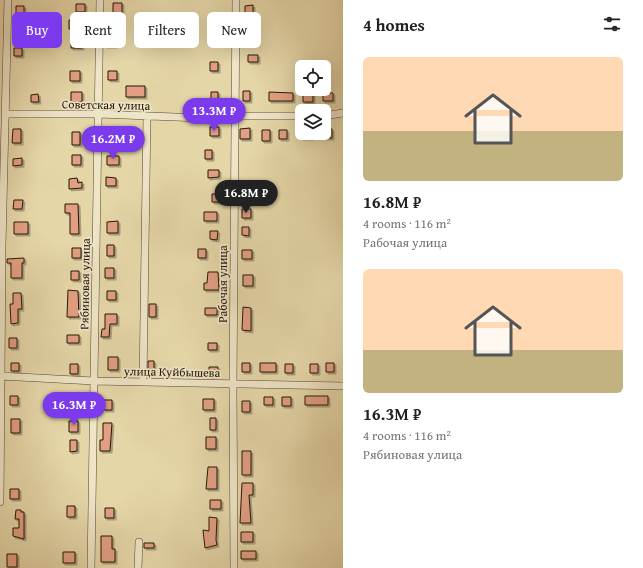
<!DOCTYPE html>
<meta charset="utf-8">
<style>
body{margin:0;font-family:"Gentium Book Plus",serif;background:#f2f2f2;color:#202124;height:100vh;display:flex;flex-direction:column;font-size:15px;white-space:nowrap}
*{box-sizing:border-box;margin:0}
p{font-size:13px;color:#757577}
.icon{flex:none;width:22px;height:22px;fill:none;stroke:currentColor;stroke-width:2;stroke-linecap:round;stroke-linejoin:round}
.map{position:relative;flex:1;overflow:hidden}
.details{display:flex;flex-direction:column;background:#fff;width:300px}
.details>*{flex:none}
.banner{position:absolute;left:12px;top:12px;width:271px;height:36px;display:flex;gap:8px}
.tools{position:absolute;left:295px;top:60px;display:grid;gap:8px}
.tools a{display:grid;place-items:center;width:36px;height:36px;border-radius:6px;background:#fff;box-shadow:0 4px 16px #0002;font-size:20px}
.price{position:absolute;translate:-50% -34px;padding:0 9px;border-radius:14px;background:#7c3aed;color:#fff;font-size:13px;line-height:26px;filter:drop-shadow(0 1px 2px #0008)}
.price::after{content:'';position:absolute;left:50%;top:24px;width:12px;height:9px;margin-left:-6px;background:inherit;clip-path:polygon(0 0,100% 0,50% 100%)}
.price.selected{background:#222;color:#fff}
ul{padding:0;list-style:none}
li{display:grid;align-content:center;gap:8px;height:212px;padding:0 20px}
li span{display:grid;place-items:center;height:124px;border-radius:6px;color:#555}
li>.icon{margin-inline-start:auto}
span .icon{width:72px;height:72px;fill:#fffc;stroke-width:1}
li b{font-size:17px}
h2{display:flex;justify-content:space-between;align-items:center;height:48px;padding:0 20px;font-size:17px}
.tag{padding:0 14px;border-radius:6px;background:#fff;box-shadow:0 4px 16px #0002;font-size:14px;line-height:36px}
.tag.selected{background:#7c3aed;color:#fff}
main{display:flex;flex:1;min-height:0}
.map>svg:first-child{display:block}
.building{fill:#e29f83;stroke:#25170a;filter:url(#shadow)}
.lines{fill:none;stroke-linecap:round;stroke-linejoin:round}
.minor-casing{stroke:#554732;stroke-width:8}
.minor{stroke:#eee4c6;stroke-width:7}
.labels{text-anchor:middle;stroke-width:3.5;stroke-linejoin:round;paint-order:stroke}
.street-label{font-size:12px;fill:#25170a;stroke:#eee4c6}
</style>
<main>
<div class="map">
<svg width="343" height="568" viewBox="0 0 343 568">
<defs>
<filter id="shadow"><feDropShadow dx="2" dy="2" stdDeviation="0" flood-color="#0004"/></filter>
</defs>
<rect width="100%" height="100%" fill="#e5d6a8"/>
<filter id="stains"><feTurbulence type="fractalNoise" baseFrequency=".005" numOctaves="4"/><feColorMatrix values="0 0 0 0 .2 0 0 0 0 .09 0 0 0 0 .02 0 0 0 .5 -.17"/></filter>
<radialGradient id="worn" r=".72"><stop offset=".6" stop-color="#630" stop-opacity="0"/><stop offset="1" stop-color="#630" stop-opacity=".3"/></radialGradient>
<path class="building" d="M113,3H122V15H118V32H115V46H105V36H109V21H113Z
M76,4H85V12H76Z
M253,5V15H245V6Z
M16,6H24V14H16Z
M69,20H83V29H69Z
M15,26H22V34H15Z
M71,40H82V48H71Z
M14,48H22V56H14Z
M248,55H258V62H248Z
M210,62H218V71H210Z
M70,71H80V81H70Z
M108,71H117V80H108Z
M126,86H145V97H126Z
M243,91H250V101H243Z
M71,92H82V102H71Z
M211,92H218V101H211Z
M269,92L293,93V101H269Z
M303,93H313V102H303Z
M323,93H333V101H323Z
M38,94L39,102H31V95Z
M210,127H219V136H210Z
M250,128V139H240V129Z
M13,129H21V143H12Z
M106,129H116V139H106Z
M324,129H332V138H324Z
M262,130H270V141H262Z
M279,130H287V139H279Z
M72,132H80V145H72Z
M302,133H312V138H301Z
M205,150H212V159H205Z
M72,155H81V165H72Z
M107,156H119V165H107Z
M22,158V165L13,166V159Z
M208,170H219V177L208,178Z
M106,177L116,178V186H106Z
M77,178L78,183L82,182V188L69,189V179Z
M243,183H250V192H242Z
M212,194H220V202H212Z
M14,200H23L22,209H13Z
M65,204H78L79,234H70V213H65Z
M242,209H251V218H242Z
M204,212H217V221H204Z
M118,221V233H107V222Z
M14,222H28V234H14Z
M242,227H249V236L242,235Z
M210,231H218L217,240L210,239Z
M107,245H114V256H107Z
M72,248H81V258H72Z
M198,249H206V258H198Z
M242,250H252V259H242Z
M24,258V263H22V278H11V263H7V259Z
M105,268H114V278H105Z
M71,271H79V280H71Z
M208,272H218L219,290H204V283H207Z
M243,275H253V286H243Z
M68,290L78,291L79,317H67Z
M107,291H116V300H107Z
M13,293H21L22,309H18V323L11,324L10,304H13Z
M149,304H156V317H149Z
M243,307L251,308V331L242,330Z
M205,308H217V315H205Z
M105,314H117V324H110L109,337H101L102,329H105Z
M67,335H79V343H67Z
M9,338H17V348H9Z
M208,343H217V350H208Z
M108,357H118V370H108Z
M148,361H154V370H148Z
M11,363H19V371H11Z
M242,363H250V372H242Z
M260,363H276V372H260Z
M326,363H334V372H326Z
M70,364H78V374H70Z
M285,364H293V373H285Z
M310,364H318V373H310Z
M209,367H218V376H209Z
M10,396H18V405H10Z
M69,396H78V405H69Z
M305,396H328V405H305Z
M264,397H273V405H264Z
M282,397H291V406H282Z
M203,399H214V410H203Z
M104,400H112V410H104Z
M242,401H250V412H242Z
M210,418H216V430H210Z
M11,419H20V433H11Z
M69,421H78V432H69Z
M103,423H112L110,451H100V440H103Z
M206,437H216V449H206Z
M70,440H77V451L70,452Z
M242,451H251V475H242Z
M208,467H217V489H206Z
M242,483H253V495H249L251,523H240Z
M10,489H19V499H10Z
M210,500H221V509H210Z
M67,506H75V517H67Z
M105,508H114V518H105Z
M16,510H21V512H24V539L13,536V528H19V519H15Z
M209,517L217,518L216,540L217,545L205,548L203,530L209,531Z
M241,532H253V542H241Z
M101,536H112V549H115V562H101Z
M144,543H154V548H144Z
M241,551H256V559H241Z
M63,552H75V563H63Z
M7,554H17V567H7Z"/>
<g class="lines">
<defs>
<path id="minor" d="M6,114H99L226,119L243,116H302
M324,116L343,113
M0,376L94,381L343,386
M143,382L147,116
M0,502L2,245L8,0
M91,568L100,0
M138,568L139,542
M234,568L233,384L236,0"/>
</defs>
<use href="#minor" class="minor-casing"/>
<use href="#minor" class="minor"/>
</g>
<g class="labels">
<g class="street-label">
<text transform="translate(106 105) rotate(1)" y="4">Советская улица</text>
<text transform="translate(85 284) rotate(-89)" y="4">Рябиновая улица</text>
<text transform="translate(223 284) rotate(-90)" y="4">Рабочая улица</text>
<text transform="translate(172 372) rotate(1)" y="4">улица Куйбышева</text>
</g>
</g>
<rect width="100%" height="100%" filter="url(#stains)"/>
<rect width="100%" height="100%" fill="url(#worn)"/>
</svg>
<div class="tools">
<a><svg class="icon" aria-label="locate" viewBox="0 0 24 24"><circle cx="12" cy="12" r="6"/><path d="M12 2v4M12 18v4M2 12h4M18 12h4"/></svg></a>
<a><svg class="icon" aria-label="layers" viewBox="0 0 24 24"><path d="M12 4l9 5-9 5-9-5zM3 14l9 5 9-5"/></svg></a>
</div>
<b class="price" style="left:214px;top:132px">13.3M ₽</b>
<b class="price" style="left:113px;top:160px">16.2M ₽</b>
<b class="price selected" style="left:246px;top:214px">16.8M ₽</b>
<b class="price" style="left:74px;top:426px">16.3M ₽</b>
<div class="banner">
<a class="tag selected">Buy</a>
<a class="tag">Rent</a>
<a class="tag">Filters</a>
<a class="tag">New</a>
</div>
</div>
<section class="details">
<h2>4 homes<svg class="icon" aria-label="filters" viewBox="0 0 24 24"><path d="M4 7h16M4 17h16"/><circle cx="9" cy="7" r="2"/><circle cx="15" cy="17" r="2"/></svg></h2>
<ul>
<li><span style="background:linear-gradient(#ffd9b3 60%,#c2b280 0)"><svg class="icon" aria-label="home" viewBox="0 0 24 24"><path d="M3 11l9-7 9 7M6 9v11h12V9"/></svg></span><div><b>16.8M ₽</b><p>4 rooms · 116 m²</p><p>Рабочая улица</p></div></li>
<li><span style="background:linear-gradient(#ffd9b3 65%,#c2b280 0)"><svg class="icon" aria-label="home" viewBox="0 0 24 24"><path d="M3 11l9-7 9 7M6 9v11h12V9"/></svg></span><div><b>16.3M ₽</b><p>4 rooms · 116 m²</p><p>Рябиновая улица</p></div></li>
</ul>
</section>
</main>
